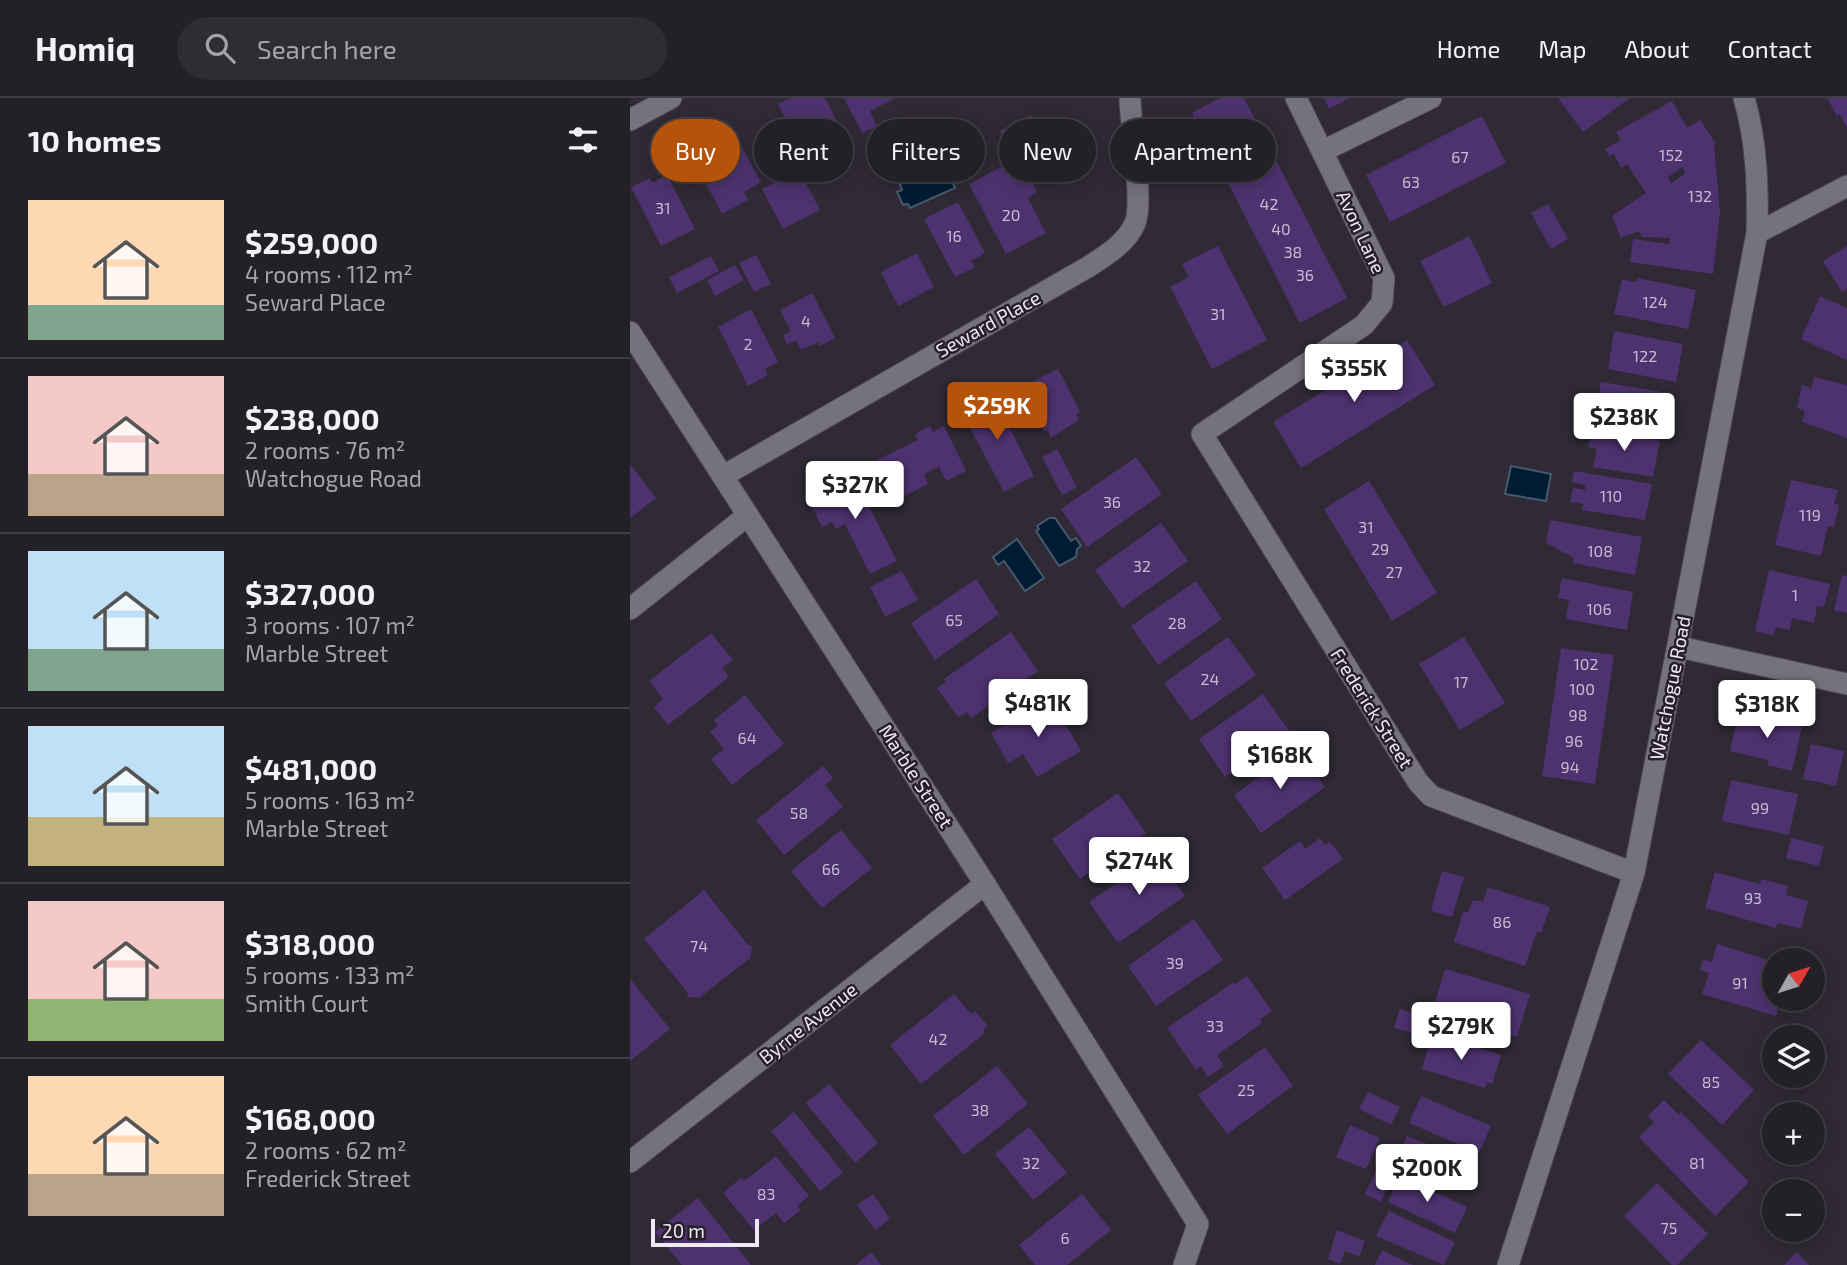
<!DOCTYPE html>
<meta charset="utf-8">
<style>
body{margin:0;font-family:"Exo 2",sans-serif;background:#2f2d34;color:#f1f3f6;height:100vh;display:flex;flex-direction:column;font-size:26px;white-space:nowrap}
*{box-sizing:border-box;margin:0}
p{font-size:23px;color:#a3a3a8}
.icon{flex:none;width:38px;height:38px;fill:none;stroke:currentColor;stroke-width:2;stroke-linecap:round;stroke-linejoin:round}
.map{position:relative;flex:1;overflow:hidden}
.details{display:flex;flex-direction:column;background:#232028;width:630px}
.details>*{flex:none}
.hud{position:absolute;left:21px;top:21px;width:665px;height:63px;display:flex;gap:14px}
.needle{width:46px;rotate:51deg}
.controls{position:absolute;left:1132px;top:850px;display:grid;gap:14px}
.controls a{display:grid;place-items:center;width:63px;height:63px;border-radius:50%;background:#232028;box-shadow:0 4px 18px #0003,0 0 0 2px #403e45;font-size:35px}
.scale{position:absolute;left:21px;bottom:18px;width:108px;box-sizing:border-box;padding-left:7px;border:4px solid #edeaf2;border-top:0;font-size:19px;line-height:24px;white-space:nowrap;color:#edeaf2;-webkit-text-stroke:5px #25202b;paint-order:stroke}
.price{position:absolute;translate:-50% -60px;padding:0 16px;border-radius:7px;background:#fff;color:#222;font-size:23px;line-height:46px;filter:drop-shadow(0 2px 4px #0008)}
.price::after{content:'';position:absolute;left:50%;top:42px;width:21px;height:16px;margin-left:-10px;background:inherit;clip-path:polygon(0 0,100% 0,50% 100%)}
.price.current{background:#b45309;color:#fff}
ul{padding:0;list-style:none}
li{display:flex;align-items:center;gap:21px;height:175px;padding:0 28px}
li+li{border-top:2px solid #403e45}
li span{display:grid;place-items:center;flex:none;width:196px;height:140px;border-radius:0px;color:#555}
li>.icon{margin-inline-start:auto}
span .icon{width:84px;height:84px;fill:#fffc;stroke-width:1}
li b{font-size:30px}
h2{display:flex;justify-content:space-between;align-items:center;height:84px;padding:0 28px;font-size:30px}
.chip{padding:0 24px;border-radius:32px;background:#232028;box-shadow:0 4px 18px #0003,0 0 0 2px #403e45;font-size:24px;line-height:63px}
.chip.current{background:#b45309;color:#fff}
header{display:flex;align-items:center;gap:42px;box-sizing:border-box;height:98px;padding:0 35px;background:#232028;border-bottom:2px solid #403e45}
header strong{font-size:33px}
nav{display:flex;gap:38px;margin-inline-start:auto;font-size:24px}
.search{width:490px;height:63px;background:#2f2d34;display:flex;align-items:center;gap:18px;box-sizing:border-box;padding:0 24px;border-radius:38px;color:#a3a3a8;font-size:26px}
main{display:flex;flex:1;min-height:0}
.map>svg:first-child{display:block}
.water{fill:#001b34;stroke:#47596d;stroke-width:2}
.building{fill:#4e326f;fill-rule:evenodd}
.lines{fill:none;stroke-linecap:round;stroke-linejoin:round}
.minor-casing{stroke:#4a4750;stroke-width:23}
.minor{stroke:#76717e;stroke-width:21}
.labels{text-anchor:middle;stroke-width:5;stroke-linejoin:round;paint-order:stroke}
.number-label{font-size:16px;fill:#c5bcd1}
.street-label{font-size:19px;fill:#edeaf2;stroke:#25202b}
</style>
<header>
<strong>Homiq</strong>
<div class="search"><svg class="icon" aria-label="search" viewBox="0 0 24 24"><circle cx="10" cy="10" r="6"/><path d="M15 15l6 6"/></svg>Search here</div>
<nav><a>Home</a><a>Map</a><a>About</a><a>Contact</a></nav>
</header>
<main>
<section class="details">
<h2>10 homes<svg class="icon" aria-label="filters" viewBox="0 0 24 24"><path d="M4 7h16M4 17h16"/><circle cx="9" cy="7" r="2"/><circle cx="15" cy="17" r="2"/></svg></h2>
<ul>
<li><span style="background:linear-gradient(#ffd9b3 75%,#7fa58c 0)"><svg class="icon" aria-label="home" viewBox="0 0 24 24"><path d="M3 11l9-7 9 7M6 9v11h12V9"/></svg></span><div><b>$259,000</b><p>4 rooms · 112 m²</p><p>Seward Place</p></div></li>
<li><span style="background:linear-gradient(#f6c9c9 70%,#b9a48a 0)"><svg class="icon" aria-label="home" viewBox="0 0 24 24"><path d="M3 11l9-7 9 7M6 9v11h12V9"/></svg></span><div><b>$238,000</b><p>2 rooms · 76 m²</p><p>Watchogue Road</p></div></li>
<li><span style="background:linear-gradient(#bfe0f5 70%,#7fa58c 0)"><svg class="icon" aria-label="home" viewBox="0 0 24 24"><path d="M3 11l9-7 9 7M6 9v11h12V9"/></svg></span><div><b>$327,000</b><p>3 rooms · 107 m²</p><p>Marble Street</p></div></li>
<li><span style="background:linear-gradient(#bfe0f5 65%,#c2b280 0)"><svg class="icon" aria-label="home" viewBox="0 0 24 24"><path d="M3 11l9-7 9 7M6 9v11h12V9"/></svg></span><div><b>$481,000</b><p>5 rooms · 163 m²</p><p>Marble Street</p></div></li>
<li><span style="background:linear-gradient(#f6c9c9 70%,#8fb573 0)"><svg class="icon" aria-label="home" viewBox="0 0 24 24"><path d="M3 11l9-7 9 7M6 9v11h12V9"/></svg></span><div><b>$318,000</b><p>5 rooms · 133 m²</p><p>Smith Court</p></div></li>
<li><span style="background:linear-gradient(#ffd9b3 70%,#b9a48a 0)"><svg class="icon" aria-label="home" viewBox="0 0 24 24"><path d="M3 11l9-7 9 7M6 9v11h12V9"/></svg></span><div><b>$168,000</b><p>2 rooms · 62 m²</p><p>Frederick Street</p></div></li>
</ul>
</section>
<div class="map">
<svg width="1217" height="1167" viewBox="0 0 1217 1167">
<rect width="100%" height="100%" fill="#2f2a35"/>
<path class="water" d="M315,66L325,90L280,110L278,106L273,107L267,94L272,92L270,86Z
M881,368L921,376L916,403L875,396Z
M419,420H425L441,443L446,440L451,448L447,451L446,459L429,468L406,433L409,431L407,428Z
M387,441L414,480L395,493L374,463L368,467L363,459Z"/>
<path class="building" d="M161,0H195L225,58L201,70L196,61L181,69L148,6Z
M214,0H265L240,13L247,28L232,35Z
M590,0H614L717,200L670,225L562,15Z
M694,0H720L699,11Z
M928,0H1000L953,34Z
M1197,0H1217V30L1210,16L1207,18Z
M1042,3L1057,30L1070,22L1086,46L1084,47L1090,115L1083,176L1000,164L1003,141L1039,146L1040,140L1012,139L1009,133L991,140L982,118L1016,95L997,66L991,70L984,56L979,58L975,51L991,42L986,34ZM1052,69L1055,76L1041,85L1038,79Z
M401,17L418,48L388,64L370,33Z
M852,18L876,65L760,124L736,77Z
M108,42L131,84L114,94L118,102L92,116L65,65Z
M379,65L389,83L398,77L407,94L398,100L416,135L376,156L339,86Z
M169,72L190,112L153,131L132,91Z
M37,77L65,131L31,148L1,89L20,80L22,85Z
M328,104L355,155L341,163L345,169L325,179L294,121Z
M918,106L938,141L921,151L901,115Z
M839,138L862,185L814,209L790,163Z
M588,148L637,242L582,271L540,189L559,179L552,166Z
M1217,148V191L1212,194L1193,163Z
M287,155L304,189L268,208L251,174Z
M126,157L141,186L124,194L109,165Z
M81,158L89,173L47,195L39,179Z
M105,167L114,182L85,198L77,182Z
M1008,180L1066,192L1058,231L984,216L992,181L1006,184Z
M182,195L205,240L190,248L188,244L171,252L166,242L157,247L153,237L161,233L150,212Z
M1190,198L1217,210V262L1171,241Z
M121,211L148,264L135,271L138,277L118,288L88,229Z
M984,233L1053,246L1046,284L978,271Z
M777,242L805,287L671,370L643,324Z
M428,271L450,314L446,316L449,322L421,340L418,332L414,333L391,289Z
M1184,279L1217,287V340L1172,324L1175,313L1167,310L1172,287L1181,290Z
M971,284L1039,295L1034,331L975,321L978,306L968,304Z
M362,295L404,378L374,394L330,311Z
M300,328L303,334L314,328L336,373L316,383L309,369L294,376L298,386L267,402L247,362L288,342L285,336Z
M962,331L1030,343L1023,379L963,369L967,351L958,349Z
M427,351L447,389L432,397L412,359Z
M506,359L532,396L457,449L431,411Z
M0,366L26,400L0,420Z
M944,373L1022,386L1015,422L952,412L953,406L940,404L943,390L955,392L956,387L942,384Z
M221,374L267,463L240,476L215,426L206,431L202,424L192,429L181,406L199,397L194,388Z
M1161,382L1208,392L1204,406L1209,407L1204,429L1198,428L1191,458L1145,447Z
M739,383L807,495L762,523L694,411Z
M920,422L1012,439L1005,477L943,465L944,460L916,445Z
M531,425L558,463L492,510L465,472Z
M1139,472L1200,486L1194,509L1187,508L1184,525L1162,520L1160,532L1146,529L1144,537L1125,533Z
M272,473L288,502L255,519L240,489Z
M1212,477L1217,478V515L1204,512Z
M932,480L1003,494L997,532L936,521L939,502L928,500Z
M346,481L369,516L305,562L281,525Z
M566,483L592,521L528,567L501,528Z
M381,534L408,573L341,620L337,614L328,619L307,590L316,584L314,581Z
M81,535L103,562L92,570L99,579L38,627L24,609L33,601L19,583Z
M598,539L626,577L561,623L534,585Z
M834,539L875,605L830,632L789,566Z
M931,550L984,557L965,686L912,678Z
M633,596L660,634L595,679L569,641Z
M115,597L154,646L102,687L81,661L94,651L80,634L88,627L84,622Z
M420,600L451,653L407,679L393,656L378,665L361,635Z
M1121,616L1172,628L1162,673L1137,667L1139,662L1100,653L1108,618L1120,621Z
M1181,646L1214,653L1206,688L1173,681Z
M668,651L695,689L631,735L604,697Z
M193,668L203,680L195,687L213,709L154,757L126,722Z
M1101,682L1168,696L1159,737L1092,723Z
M488,695L516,735L450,781L422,741Z
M211,732L242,770L192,810L161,773Z
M690,740L695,747L700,744L713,761L655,802L632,770L670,743L675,751Z
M1161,740L1194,748L1189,768L1156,760Z
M537,754L550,771L541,778L555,798L488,845L459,804L527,757L529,760Z
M812,773L834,779L822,819L801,813Z
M1085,774L1130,786L1131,781L1158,788L1156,797L1178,803L1171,831L1148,825L1146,830L1075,810Z
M858,789L920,809L911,835L907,833L895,868L824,844L833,813L838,815L842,803H853Z
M74,792L118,847L122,848L120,860L69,900L57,899L58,895L14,841Z
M564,821L593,862L526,908L498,868Z
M1087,846L1144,864V901H1151L1146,918L1072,896L1079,875L1070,872L1073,862L1082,864Z
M815,871L900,896L887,939L802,914Z
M617,878L642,913L630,921L632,925L587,957L594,968L578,979L571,968L566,972L537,930L604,884L605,886Z
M0,881L40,931L0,963Z
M324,896L341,916L345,913L358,928L353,931L355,935L291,986L260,947Z
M770,911L799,920L794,938L764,930Z
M802,936L871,957L862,986L857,984L855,990L792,971Z
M1071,942L1124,992L1092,1027L1038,976Z
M635,949L663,988L597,1036L568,997Z
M367,968L398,1006L334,1057L303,1018Z
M199,986L248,1045L225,1065L176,1005Z
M738,994L770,1009L761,1027L729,1011Z
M791,998L861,1028L849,1055L779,1025Z
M1034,1002L1049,1017L1051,1014L1119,1084L1085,1118L1009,1039L1024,1024L1018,1018Z
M164,1014L213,1074L190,1093L141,1033Z
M720,1027L750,1040L736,1071L706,1059Z
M399,1029L437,1075L403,1102L365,1056Z
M777,1038L846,1065L835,1093L765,1065Z
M146,1058L179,1098L167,1108L171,1112L154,1125L146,1115L124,1132L93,1095L111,1080L114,1083Z
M746,1073L762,1080L751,1104L735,1096Z
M770,1078L837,1109L825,1135L758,1104Z
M1027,1085L1078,1136L1047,1167H1042L994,1118Z
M243,1096L260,1121L245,1132L227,1107Z
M452,1096L481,1132L437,1167H405L389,1147Z
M68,1100L121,1167H52L25,1134Z
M759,1113L825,1144L814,1167L746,1138Z
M707,1132L735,1143L729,1159L715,1153L710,1166L698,1161Z
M752,1152L783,1167H745Z
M241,1154L251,1167H226Z
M1167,1154L1179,1167H1154Z"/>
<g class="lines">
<defs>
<path id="minor" d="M666,0L754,180L752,205L734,227L572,336L788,684L801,698L1004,775
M0,22L41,0
M693,53L801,0
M1127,135L1217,88
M0,234L355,786L568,1126L554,1167
M93,378L458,169C475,158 497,145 505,125C514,104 500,27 500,0
M0,511L118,417
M1049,549L1217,586
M0,1064L355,786
M878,1167L1004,775L1127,135C1128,88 1127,45 1114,0"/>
</defs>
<use href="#minor" class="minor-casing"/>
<use href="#minor" class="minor"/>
</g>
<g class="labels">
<g class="number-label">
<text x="1041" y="63">152</text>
<text x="830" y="65">67</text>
<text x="781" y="90">63</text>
<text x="1070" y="104">132</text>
<text x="639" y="112">42</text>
<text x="33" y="116">31</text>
<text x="381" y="123">20</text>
<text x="651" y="137">40</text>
<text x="324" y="144">16</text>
<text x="663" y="160">38</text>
<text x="675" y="183">36</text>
<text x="1025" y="210">124</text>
<text x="588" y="222">31</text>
<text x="176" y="229">4</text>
<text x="118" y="252">2</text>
<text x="1015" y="264">122</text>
<text x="981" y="404">110</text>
<text x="482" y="410">36</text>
<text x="1180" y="423">119</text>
<text x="736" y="435">31</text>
<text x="750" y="457">29</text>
<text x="970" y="459">108</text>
<text x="512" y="474">32</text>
<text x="764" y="480">27</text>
<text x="1165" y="503">1</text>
<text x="969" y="517">106</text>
<text x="324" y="528">65</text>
<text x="547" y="531">28</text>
<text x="956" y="572">102</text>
<text x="580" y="587">24</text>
<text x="831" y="590">17</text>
<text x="952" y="597">100</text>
<text x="948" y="623">98</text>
<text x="117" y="646">64</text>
<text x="944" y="649">96</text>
<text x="940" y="675">94</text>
<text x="1130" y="716">99</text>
<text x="169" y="721">58</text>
<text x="201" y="777">66</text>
<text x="1123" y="806">93</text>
<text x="872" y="830">86</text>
<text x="69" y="854">74</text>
<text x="545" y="871">39</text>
<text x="1110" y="891">91</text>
<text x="585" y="934">33</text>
<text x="308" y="947">42</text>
<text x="1081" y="990">85</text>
<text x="616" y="998">25</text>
<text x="350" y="1018">38</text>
<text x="401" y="1071">32</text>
<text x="1067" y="1071">81</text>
<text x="136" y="1102">83</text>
<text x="1039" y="1136">75</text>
<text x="435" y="1146">6</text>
</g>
<g class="street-label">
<text transform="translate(731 134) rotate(65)" y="7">Avon Lane</text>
<text transform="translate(358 226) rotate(-29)" y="7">Seward Place</text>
<text transform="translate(1040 590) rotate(-79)" y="7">Watchogue Road</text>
<text transform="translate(742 610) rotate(58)" y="7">Frederick Street</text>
<text transform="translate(286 678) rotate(57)" y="7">Marble Street</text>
<text transform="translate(178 925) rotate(-38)" y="7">Byrne Avenue</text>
</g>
</g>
</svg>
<div class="controls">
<a><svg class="needle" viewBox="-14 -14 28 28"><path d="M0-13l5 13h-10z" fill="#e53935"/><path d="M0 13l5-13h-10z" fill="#a3a3a8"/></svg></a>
<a><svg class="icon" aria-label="layers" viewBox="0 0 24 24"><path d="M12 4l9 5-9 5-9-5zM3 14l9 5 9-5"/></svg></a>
<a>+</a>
<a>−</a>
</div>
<div class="scale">20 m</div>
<b class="price" style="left:724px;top:306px">$355K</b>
<b class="price current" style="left:367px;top:344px">$259K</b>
<b class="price" style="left:994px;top:355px">$238K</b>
<b class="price" style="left:225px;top:423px">$327K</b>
<b class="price" style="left:408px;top:641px">$481K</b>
<b class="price" style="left:1137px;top:642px">$318K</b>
<b class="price" style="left:650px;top:693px">$168K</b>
<b class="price" style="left:509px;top:799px">$274K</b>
<b class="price" style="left:831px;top:964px">$279K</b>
<b class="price" style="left:797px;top:1106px">$200K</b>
<div class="hud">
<a class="chip current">Buy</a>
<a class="chip">Rent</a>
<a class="chip">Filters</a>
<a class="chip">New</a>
<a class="chip">Apartment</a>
</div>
</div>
</main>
